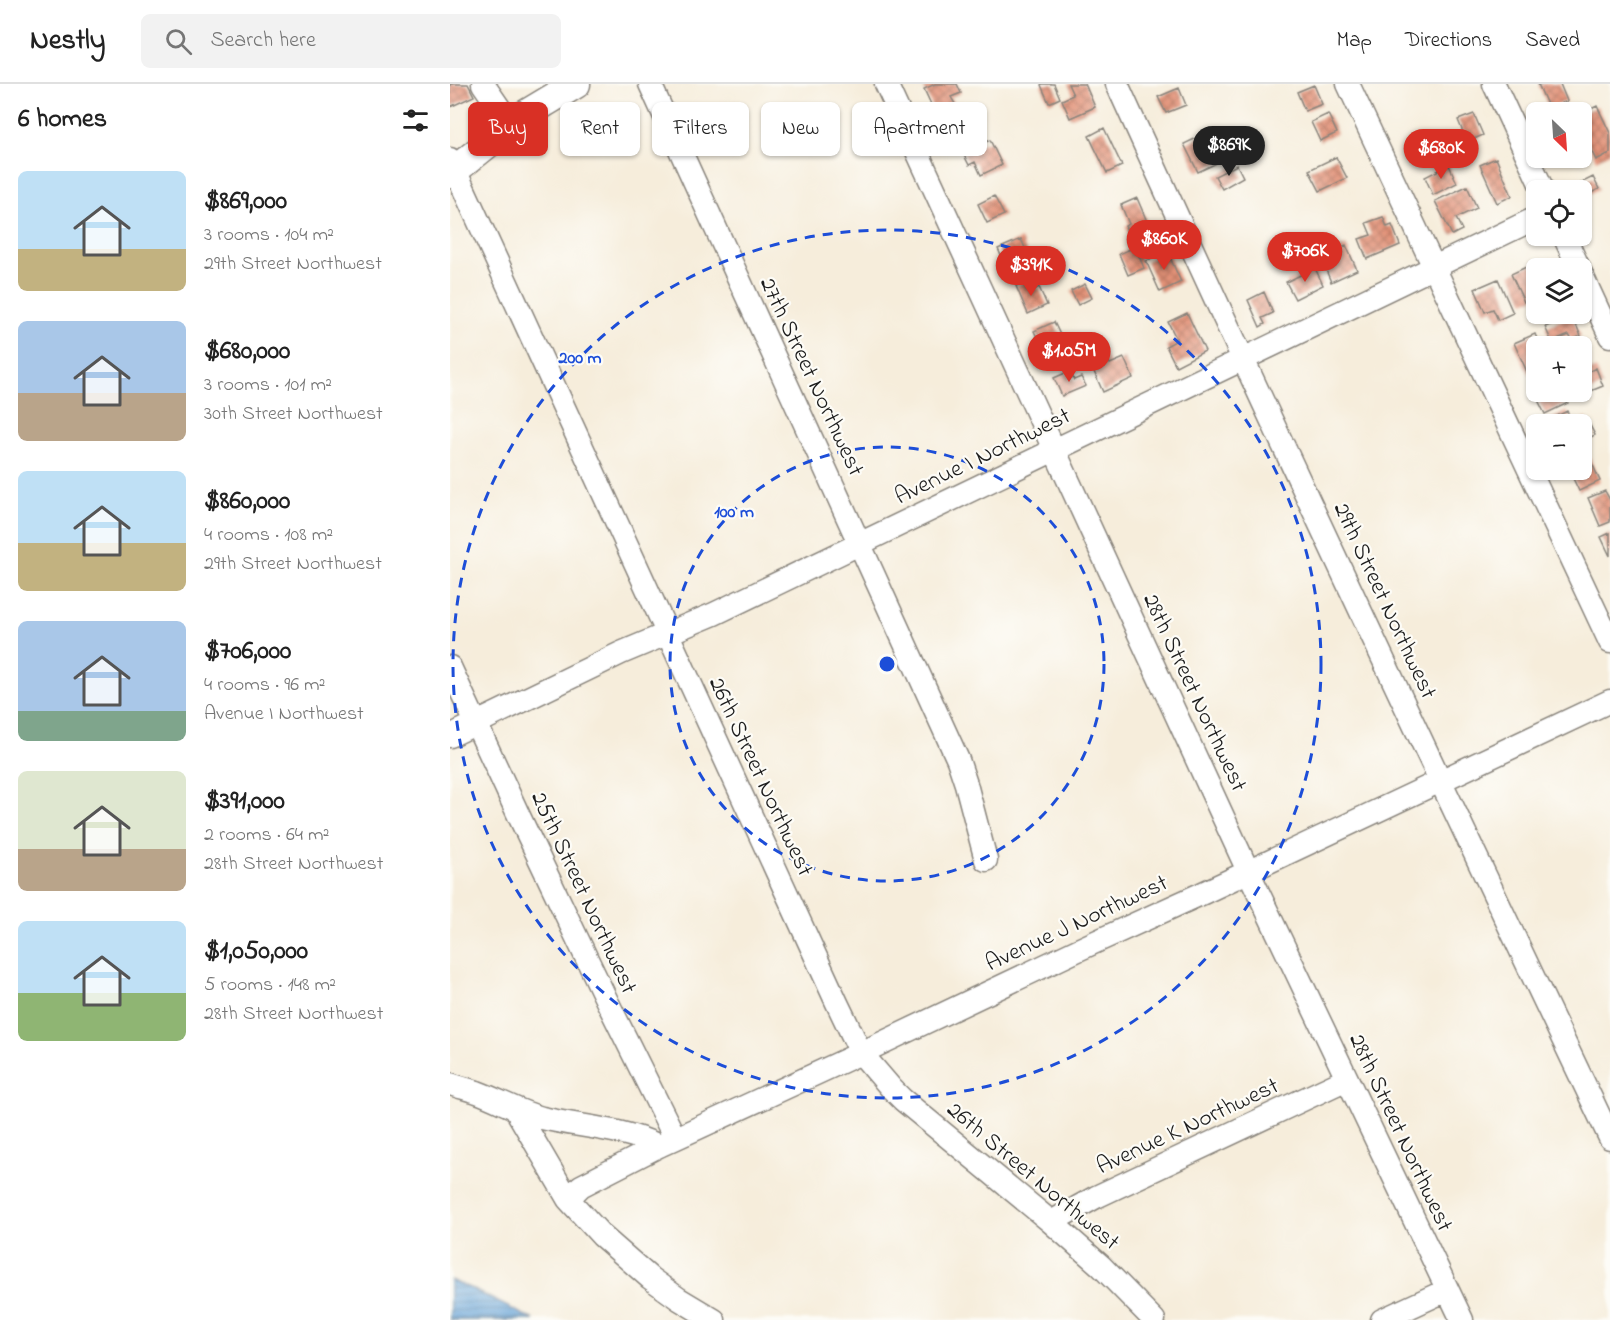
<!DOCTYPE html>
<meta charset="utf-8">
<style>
body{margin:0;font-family:"Indie Flower",sans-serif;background:#f2f2f2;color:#222;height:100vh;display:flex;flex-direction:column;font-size:22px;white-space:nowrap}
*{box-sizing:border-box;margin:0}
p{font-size:20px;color:#767676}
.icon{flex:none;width:33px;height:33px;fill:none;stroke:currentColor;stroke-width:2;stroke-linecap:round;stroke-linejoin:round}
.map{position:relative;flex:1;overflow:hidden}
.side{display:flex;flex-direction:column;background:#fff;width:450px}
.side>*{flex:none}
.top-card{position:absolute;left:18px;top:18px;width:570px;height:54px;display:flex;gap:12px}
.needle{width:39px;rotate:155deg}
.controls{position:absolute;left:1076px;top:18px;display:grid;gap:12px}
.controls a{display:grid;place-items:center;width:66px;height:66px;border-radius:9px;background:#fff;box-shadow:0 2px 4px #0004;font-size:30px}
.price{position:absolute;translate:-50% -51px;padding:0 14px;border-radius:21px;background:#d93025;color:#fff;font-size:20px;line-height:39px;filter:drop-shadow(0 2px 3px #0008)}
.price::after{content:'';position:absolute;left:50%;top:36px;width:18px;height:14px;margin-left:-9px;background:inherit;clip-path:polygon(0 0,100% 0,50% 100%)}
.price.active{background:#222;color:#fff}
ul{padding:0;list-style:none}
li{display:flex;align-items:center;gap:18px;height:150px;padding:0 18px}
li span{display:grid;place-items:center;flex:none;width:168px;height:120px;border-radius:9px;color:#555}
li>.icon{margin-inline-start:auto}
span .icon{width:72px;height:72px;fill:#fffc;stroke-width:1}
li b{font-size:26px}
h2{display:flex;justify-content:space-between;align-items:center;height:72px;padding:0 18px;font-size:26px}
.chip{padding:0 21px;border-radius:9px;background:#fff;box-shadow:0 2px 4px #0004;font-size:21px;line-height:54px}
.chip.active{background:#d93025;color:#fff}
header{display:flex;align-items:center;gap:36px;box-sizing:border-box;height:84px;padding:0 30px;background:#fff;border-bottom:2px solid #e0e0e0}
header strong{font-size:28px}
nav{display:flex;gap:33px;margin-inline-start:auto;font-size:21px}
.search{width:420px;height:54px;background:#f2f2f2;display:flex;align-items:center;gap:15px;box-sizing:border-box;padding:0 21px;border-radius:9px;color:#767676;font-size:22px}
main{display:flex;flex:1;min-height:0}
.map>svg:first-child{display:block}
.water{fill:url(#water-rules);stroke:#41607a;stroke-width:1.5}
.building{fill:url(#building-cross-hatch)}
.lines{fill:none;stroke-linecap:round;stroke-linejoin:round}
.minor-casing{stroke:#89847c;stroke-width:25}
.major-casing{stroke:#89847c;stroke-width:31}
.minor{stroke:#fff;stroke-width:22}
.major{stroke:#fff;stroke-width:28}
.ring{fill:none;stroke:#1d4ed8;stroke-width:3;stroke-dasharray:10 8}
.labels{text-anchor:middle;stroke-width:4.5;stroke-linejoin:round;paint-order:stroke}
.street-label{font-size:24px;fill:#1c1c1c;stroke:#fdfcf7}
.centre{fill:#1d4ed8;stroke:#fdfcf7;stroke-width:3}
.ring-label{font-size:18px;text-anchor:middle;font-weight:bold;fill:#1d4ed8;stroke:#fdfcf7;stroke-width:4.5;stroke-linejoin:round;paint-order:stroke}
</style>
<header>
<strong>Nestly</strong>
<div class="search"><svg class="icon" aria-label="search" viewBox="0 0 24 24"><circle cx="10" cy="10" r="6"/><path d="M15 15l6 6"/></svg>Search here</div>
<nav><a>Map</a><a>Directions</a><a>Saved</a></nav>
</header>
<main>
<section class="side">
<h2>6 homes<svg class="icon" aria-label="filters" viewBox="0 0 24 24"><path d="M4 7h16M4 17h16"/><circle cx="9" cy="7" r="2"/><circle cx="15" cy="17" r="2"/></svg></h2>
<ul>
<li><span style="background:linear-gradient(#bfe0f5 65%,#c2b280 0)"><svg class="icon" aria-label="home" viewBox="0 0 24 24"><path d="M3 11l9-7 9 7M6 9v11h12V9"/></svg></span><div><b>$869,000</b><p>3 rooms · 104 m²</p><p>29th Street Northwest</p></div></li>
<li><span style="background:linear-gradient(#a9c7e8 60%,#b9a48a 0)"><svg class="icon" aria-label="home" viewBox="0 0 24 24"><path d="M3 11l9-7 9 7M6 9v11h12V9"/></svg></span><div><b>$680,000</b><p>3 rooms · 101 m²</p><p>30th Street Northwest</p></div></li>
<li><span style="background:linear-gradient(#bfe0f5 60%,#c2b280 0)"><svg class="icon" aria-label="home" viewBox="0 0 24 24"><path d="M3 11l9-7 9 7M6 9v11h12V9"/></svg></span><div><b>$860,000</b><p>4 rooms · 108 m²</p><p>29th Street Northwest</p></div></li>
<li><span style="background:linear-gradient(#a9c7e8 75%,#7fa58c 0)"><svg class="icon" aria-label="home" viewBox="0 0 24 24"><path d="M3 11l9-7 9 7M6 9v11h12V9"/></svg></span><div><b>$706,000</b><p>4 rooms · 96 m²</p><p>Avenue I Northwest</p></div></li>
<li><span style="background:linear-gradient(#dfe7d0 65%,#b9a48a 0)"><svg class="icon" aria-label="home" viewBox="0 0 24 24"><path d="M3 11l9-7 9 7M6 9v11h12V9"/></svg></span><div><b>$391,000</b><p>2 rooms · 64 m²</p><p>28th Street Northwest</p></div></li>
<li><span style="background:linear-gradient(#bfe0f5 60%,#8fb573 0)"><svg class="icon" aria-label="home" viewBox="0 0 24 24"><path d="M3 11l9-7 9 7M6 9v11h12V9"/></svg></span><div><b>$1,050,000</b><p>5 rooms · 148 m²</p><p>28th Street Northwest</p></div></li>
</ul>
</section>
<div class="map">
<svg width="1160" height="1236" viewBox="0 0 1160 1236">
<defs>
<pattern id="water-rules" width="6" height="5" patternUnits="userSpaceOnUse" patternTransform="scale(1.5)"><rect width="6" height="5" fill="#66a3d7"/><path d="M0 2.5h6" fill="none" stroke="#5384ae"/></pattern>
<pattern id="building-cross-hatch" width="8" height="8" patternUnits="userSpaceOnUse" patternTransform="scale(1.5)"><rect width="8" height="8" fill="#e29177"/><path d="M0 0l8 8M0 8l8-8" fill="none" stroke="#b67661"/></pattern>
</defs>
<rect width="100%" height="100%" fill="#fdfcf7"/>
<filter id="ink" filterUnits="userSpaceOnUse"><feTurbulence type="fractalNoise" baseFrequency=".0167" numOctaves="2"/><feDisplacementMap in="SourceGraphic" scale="12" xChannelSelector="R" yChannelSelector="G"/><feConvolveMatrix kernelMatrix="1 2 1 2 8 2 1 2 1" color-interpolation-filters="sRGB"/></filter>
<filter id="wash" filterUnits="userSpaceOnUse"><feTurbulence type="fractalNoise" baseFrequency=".008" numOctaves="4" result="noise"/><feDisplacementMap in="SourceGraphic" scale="24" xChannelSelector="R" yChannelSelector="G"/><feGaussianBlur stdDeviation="1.35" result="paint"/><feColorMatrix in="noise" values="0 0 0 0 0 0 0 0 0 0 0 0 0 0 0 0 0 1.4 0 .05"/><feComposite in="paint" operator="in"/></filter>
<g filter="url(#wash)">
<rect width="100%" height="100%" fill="#f6eddb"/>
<path class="water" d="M0,1196L22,1205L84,1236H0Z"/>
<g id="blocks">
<path class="building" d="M0,0H18L24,12L0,23Z
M485,0H507L511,9L501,13L505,20L485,29L474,5Z
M592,0H604L610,14L599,19L591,1Z
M618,0H635L645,23L620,34L612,16L623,11Z
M1088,0H1110L1117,17L1099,25Z
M864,1L872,20L855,27L847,8Z
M729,4L736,21L716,29L708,13Z
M1147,22L1160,49V69L1146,76L1131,46V30Z
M516,27L524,46L499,58L491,39Z
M878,30L887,49L870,57L861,38Z
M1024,30L1033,51L1017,58L1008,36Z
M654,44L672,82L657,89L639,52Z
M755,50L769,78L748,88L734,60Z
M540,56L552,81L531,91L525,78L519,81L513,69Z
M886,73L897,94L870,107L859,86Z
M1046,74L1062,112L1047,119L1030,81Z
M787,81L793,93L772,105L765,92Z
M999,81L1007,99L983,111L975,93Z
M1143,93L1149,105L1131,114V106H1125L1123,103Z
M1017,102L1027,124L1006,134L1012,146L1002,151L985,117Z
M544,112L554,131L537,139L528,120Z
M687,114L699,142L679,151L675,142L679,140L671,121Z
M933,133L937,143L942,141L950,161L917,175L909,155L921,151L916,139Z
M571,155L580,175L557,185L548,165Z
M896,161L907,186L881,198L870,172Z
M685,163L694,184L678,191L669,170Z
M717,167L731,198L710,208L696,177Z
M1085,179L1087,184H1086V213L1074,218L1061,190Z
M865,184L873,201L845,215L836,198Z
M581,195L586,205L589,203L597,221L578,230L566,202Z
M1048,195L1063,229L1048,236L1043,225L1035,228L1025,205Z
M635,200L642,214L628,221L621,207Z
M814,208L823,229L812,234L815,240L810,243L798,216Z
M737,229L755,267L726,282L716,262L727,256L718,238Z
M1122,232L1131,252L1122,256L1119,251L1102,258L1095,243Z
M604,238L612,255L623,250L628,261L598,276L584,247Z
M1085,250L1090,262H1086V287L1078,290L1064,259Z
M656,273L660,280L674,274L683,294L653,308L641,281Z
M1146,284L1153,302L1136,309L1131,297V291Z
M620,287L624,296L631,293L636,302L612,312L604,294Z
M1084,308H1112L1118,319L1095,330Z
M1117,327L1123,340L1136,334L1145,351L1131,358V340H1101L1099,336Z
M1136,366L1150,397L1129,407L1119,386H1131V368Z
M1155,407L1160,416V438L1150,442L1138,414Z
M1160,449V472L1151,453Z"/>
</g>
</g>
<g filter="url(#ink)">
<use href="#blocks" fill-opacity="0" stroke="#89847c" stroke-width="1.5"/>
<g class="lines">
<defs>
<path id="minor" d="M33,0L61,41
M200,0L508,676L516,700L536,776
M436,0L798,787L1012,1236
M667,0C827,353 993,704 1160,1054
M898,0L1160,558
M1044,0L1093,106
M0,75L387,919L411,969L441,1004L453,1016L601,1138L651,1182L704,1236
M1114,152L1129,184
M1131,189L1160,252
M0,583L69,732L156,915L225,1054
M0,652L171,569L264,530L1086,134
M0,1000C9,1003 18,1005 27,1008C49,1016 69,1028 92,1034C130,1043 173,1044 209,1062
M66,1026L118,1115L152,1152L200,1194L229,1215L264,1236
M118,1115L131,1102L209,1062L411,969L630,865L753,809L1160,617
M601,1138L646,1113L897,995
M932,1236L997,1206"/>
<path id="major" d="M0,90L71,33L126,0"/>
</defs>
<use href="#minor" class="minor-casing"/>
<use href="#major" class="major-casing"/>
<use href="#minor" class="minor"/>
<use href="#major" class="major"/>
</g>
</g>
<g class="ring">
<circle cx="437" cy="580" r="217"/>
<circle cx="437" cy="580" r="434"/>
</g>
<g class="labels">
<g class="street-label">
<text transform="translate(363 292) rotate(65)" y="8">27th Street Northwest</text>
<text transform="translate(532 371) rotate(-26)" y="8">Avenue I Northwest</text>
<text transform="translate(936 516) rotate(65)" y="8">29th Street Northwest</text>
<text transform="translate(746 608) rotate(65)" y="8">28th Street Northwest</text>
<text transform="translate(312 692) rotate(65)" y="8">26th Street Northwest</text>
<text transform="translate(135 808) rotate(65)" y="8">25th Street Northwest</text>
<text transform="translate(626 838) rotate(-25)" y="8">Avenue J Northwest</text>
<text transform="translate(737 1041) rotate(-25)" y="8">Avenue K Northwest</text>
<text transform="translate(952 1048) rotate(65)" y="8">28th Street Northwest</text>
<text transform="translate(584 1091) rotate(40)" y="8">26th Street Northwest</text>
</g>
</g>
<circle cx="437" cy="580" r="9" class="centre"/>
<g class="ring-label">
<text x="130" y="279">200 m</text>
<text x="284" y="433">100 m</text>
</g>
</svg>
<div class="controls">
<a><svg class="needle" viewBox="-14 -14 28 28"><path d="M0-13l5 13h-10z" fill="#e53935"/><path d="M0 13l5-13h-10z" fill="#767676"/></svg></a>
<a><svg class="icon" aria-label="locate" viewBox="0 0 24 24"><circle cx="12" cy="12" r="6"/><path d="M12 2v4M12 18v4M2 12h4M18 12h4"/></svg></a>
<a><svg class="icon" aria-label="layers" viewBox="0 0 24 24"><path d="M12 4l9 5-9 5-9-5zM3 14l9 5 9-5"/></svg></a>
<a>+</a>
<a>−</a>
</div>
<b class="price active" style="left:779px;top:93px">$869K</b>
<b class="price" style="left:991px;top:96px">$680K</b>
<b class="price" style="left:714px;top:187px">$860K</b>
<b class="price" style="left:855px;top:199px">$706K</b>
<b class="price" style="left:581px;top:213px">$391K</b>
<b class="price" style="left:619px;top:299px">$1.05M</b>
<div class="top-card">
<a class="chip active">Buy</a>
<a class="chip">Rent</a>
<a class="chip">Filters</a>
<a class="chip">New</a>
<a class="chip">Apartment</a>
</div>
</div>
</main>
